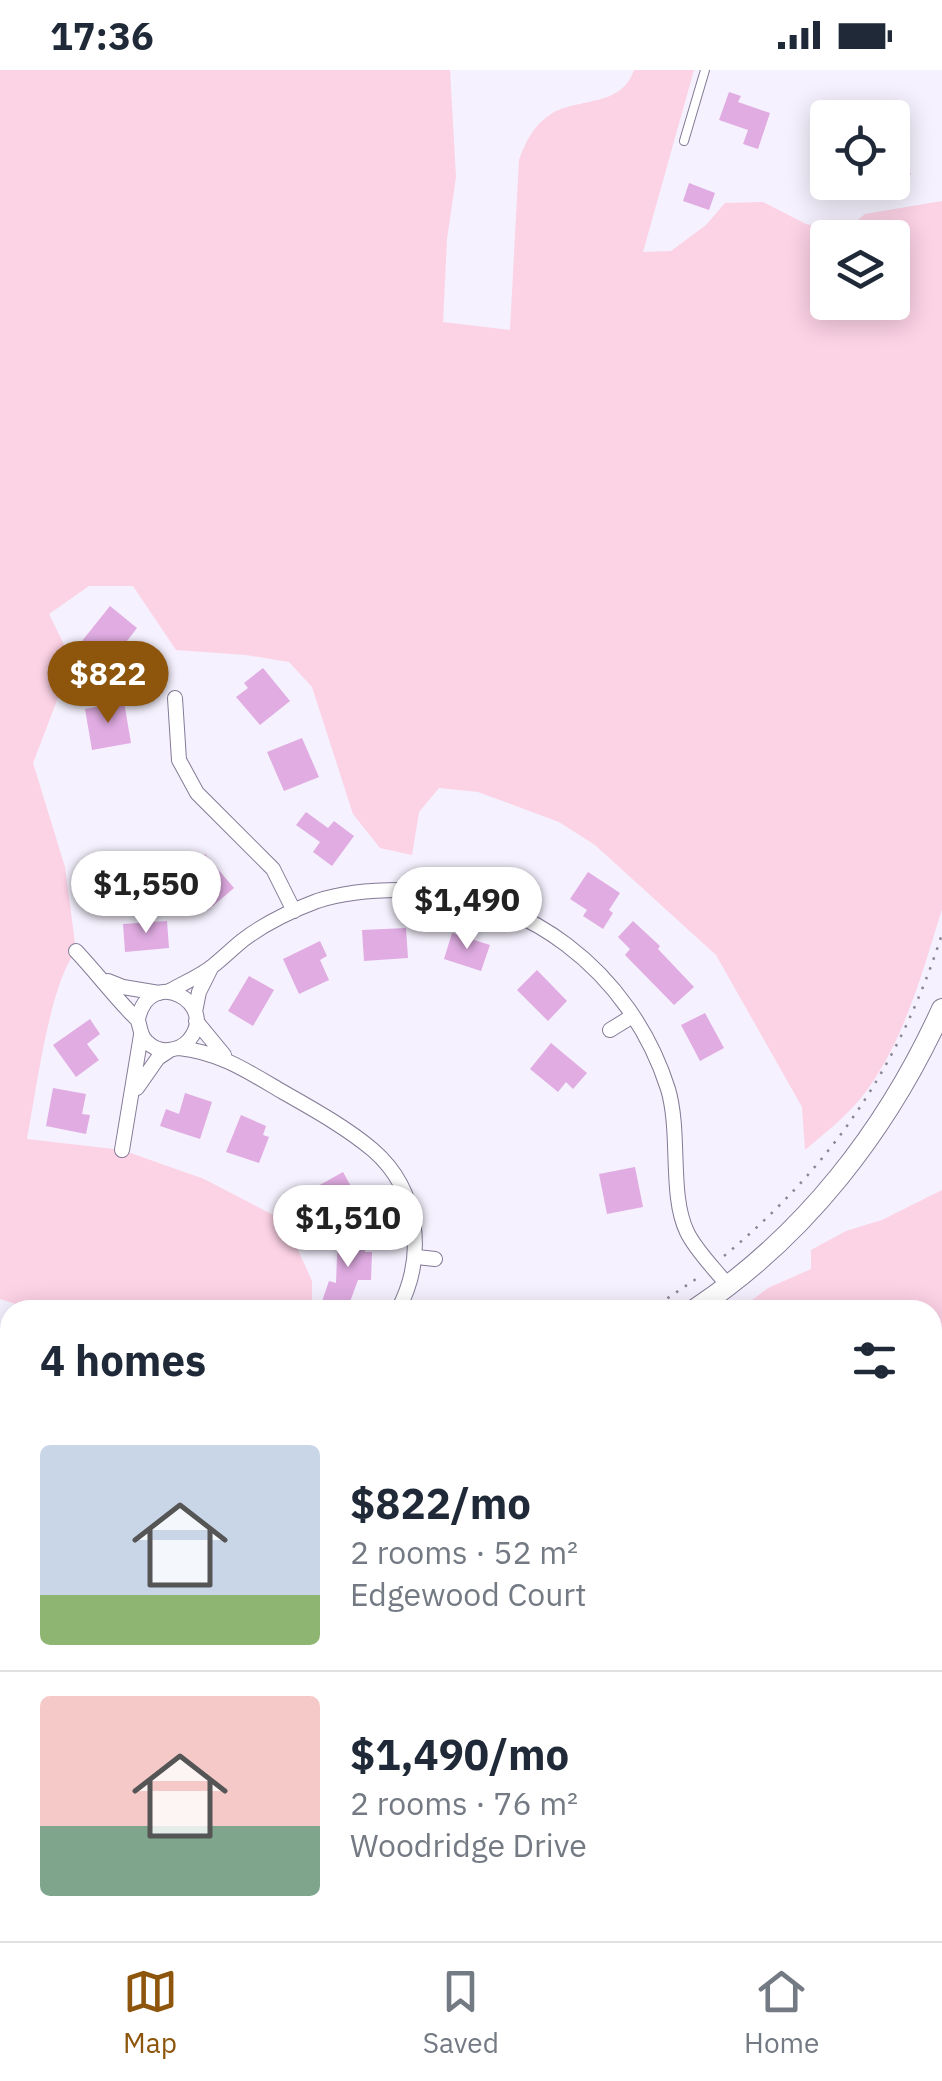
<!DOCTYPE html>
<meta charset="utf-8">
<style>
body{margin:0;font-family:"IBM Plex Sans",sans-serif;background:#f6f6f7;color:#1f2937;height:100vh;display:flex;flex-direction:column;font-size:38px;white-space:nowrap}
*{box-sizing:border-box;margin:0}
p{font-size:32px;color:#747a83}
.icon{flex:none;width:55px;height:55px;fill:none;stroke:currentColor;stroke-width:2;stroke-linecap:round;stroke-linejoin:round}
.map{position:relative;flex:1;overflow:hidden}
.sheet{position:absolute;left:0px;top:1230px;width:942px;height:642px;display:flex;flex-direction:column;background:#fff;border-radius:30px 30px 0 0;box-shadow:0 5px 25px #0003}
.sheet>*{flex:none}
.fabs{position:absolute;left:810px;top:30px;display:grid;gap:20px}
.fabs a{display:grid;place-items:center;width:100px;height:100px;border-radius:10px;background:#fff;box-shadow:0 5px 25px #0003;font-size:50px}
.price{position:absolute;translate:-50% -85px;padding:0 22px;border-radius:35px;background:#fff;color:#222;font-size:32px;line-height:65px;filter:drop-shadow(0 2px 5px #0008)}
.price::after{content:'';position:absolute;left:50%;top:60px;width:30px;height:22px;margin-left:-15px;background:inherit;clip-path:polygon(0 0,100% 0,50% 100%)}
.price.current{background:#8e560d;color:#fff}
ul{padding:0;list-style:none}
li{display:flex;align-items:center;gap:30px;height:250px;padding:0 40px}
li+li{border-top:2px solid #e0e1e3}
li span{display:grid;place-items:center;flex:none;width:280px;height:200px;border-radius:10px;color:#555}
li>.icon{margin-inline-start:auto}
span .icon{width:120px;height:120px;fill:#fffc;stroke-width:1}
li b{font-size:42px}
h2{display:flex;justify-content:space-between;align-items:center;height:120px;padding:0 40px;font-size:42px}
.status{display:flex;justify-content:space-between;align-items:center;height:70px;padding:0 50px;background:#fff;direction:ltr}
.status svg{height:28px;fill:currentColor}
.dock{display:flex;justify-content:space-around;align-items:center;height:140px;border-top:2px solid #e0e1e3;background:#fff;font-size:28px;color:#747a83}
.dock a{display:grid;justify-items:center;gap:5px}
.dock .current{color:#8e560d}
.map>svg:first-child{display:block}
.built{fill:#eee7fe}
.green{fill:#fcd2e5;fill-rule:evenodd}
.building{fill:#e0ace2}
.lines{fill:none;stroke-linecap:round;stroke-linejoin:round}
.service-casing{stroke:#837a96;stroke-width:10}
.minor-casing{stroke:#837a96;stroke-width:16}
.secondary-casing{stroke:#837a96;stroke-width:22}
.path{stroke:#8a8692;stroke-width:2.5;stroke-dasharray:2.5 8;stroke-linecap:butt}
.service{stroke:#fff;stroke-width:8}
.minor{stroke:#fff;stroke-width:14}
.secondary{stroke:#fff;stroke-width:20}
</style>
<div class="status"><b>17:36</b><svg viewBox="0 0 49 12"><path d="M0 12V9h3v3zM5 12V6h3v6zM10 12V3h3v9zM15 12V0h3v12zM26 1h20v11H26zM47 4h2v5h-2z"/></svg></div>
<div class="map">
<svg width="942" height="1871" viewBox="0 0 942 1871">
<rect width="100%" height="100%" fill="#f5f1fe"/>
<path class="built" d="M0,1279L10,1282V1637L0,1660Z"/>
<path class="green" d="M0,0H450L456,107L447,169L443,252L510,260L519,90C526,71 533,56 551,44C579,27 621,38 634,0H694L643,182L671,181L706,155L725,133L763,132L806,154L844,162L865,144L942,131V839C923,900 905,968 867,1020C850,1044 827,1061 805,1080L802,1037L716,885L595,775L559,752L478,722L439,718L419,742L412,785L380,778L353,744L312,617L289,592L246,585L176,580L133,516H89L49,544L72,591L33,693L65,797L76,881C49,915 36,1023 27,1069L122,1080L204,1109L285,1151L312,1211V1240H35L0,1229ZM828,168H892V232H828Z
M942,1120V1579L932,1577V1240H739L768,1218L811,1199V1180L846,1161L882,1150Z
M0,1298L10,1302V1448L0,1444Z
M10,1584V1730L0,1749V1593Z"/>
<path class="building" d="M729,22L741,26L738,32L770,43L758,79L743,74L748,60L719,50Z
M892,84L911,104L892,122Z
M689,113L715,123L709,140L683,131Z
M110,536L137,558L110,593L82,571Z
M263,598L290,631L260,655L236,627L248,618L244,613Z
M124,632L131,673L92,680L85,639Z
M302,668L319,707L284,721L267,682Z
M306,742L328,758L334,751L354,766L332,796L313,782L320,772L296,755Z
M205,784L234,818L207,841L181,811L196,799L192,795Z
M588,802L620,823L609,840L613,843L603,859L583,846L587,840L570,829Z
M167,851L169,878L125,882L123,854Z
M633,851L660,876L658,879L694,917L674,935L625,885L630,879L618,867Z
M406,858L408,888L364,891L362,860Z
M452,863L490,875L481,901L444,889Z
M320,871L327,886L320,890L329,910L299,924L283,889Z
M537,900L567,931L548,951L517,920Z
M249,906L274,920L253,956L228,941Z
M705,943L724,978L700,991L681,955Z
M90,949L100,964L87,974L99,990L76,1007L53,975Z
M551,973L587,1003L573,1019L566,1012L558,1022L530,999Z
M53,1018L86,1024L82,1044L90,1045L86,1064L46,1056Z
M185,1023L212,1032L200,1069L160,1056L166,1039L179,1044Z
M241,1045L266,1056L263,1065L269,1067L259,1093L226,1082Z
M635,1097L643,1137L607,1144L599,1104Z
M343,1102L364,1140L338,1154V1146L326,1152L309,1121Z
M338,1161L366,1162L365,1182H372L371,1210H358L347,1240H319L329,1211L336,1213Z"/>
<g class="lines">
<defs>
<path id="service" d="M684,71L705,0"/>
<path id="minor" d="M175,628L179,690L197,723L273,799L294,841
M76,881C94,900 110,921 128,940C131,944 136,947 138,951C141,959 140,966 147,972C153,978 161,981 169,980C177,979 184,976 189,970C220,934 150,894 138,949
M108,911L123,917L159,923
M168,922C183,913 201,906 214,895C224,887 233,878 243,870C264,854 293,840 317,831C344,822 372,820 400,820C524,818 631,902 668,1019C681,1063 669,1125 687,1162C696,1181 716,1200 729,1217
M195,942L199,922L211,898
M196,951L224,985
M610,960L631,947
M179,978C219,982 249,1002 283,1022C313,1039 347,1058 373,1080C420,1121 426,1187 398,1240
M137,1018L158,988L170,980
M122,1080L141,965
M417,1187L435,1189
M496,1862L519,1871
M473,1871L476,1862"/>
<path id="secondary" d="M694,1240C805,1166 887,1060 942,939
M14,1871L17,1862"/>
</defs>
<use href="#service" class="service-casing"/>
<use href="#minor" class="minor-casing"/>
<use href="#secondary" class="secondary-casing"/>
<path class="path" d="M724,1186C830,1098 900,996 942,864
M650,1240L699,1207
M0,1830L10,1806"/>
<use href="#service" class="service"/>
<use href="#minor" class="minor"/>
<use href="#secondary" class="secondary"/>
</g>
</svg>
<div class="fabs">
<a><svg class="icon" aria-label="locate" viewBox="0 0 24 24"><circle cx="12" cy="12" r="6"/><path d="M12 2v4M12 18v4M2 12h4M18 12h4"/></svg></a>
<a><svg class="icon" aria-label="layers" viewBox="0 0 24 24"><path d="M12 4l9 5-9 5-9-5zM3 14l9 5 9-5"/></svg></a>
</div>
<b class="price current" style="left:108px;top:656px">$822</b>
<b class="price" style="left:146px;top:866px">$1,550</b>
<b class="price" style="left:467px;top:882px">$1,490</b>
<b class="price" style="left:348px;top:1200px">$1,510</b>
<section class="sheet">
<h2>4 homes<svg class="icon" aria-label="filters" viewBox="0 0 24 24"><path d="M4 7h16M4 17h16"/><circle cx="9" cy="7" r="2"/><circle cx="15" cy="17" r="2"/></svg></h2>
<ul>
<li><span style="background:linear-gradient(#c9d6e8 75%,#8fb573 0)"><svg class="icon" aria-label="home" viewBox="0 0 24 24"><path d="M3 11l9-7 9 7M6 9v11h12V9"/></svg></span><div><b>$822/mo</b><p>2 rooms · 52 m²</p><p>Edgewood Court</p></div></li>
<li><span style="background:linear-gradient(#f6c9c9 65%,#7fa58c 0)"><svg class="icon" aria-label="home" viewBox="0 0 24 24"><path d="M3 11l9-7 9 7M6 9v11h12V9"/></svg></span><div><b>$1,490/mo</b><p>2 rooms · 76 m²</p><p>Woodridge Drive</p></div></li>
</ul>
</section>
</div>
<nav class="dock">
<a class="current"><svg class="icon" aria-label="map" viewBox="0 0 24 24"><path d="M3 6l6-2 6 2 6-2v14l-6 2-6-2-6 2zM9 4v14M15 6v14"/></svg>Map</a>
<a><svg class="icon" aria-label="saved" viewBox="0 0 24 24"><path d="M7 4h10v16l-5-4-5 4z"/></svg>Saved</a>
<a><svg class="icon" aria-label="home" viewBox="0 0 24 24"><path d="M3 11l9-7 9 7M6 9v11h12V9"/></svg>Home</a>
</nav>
